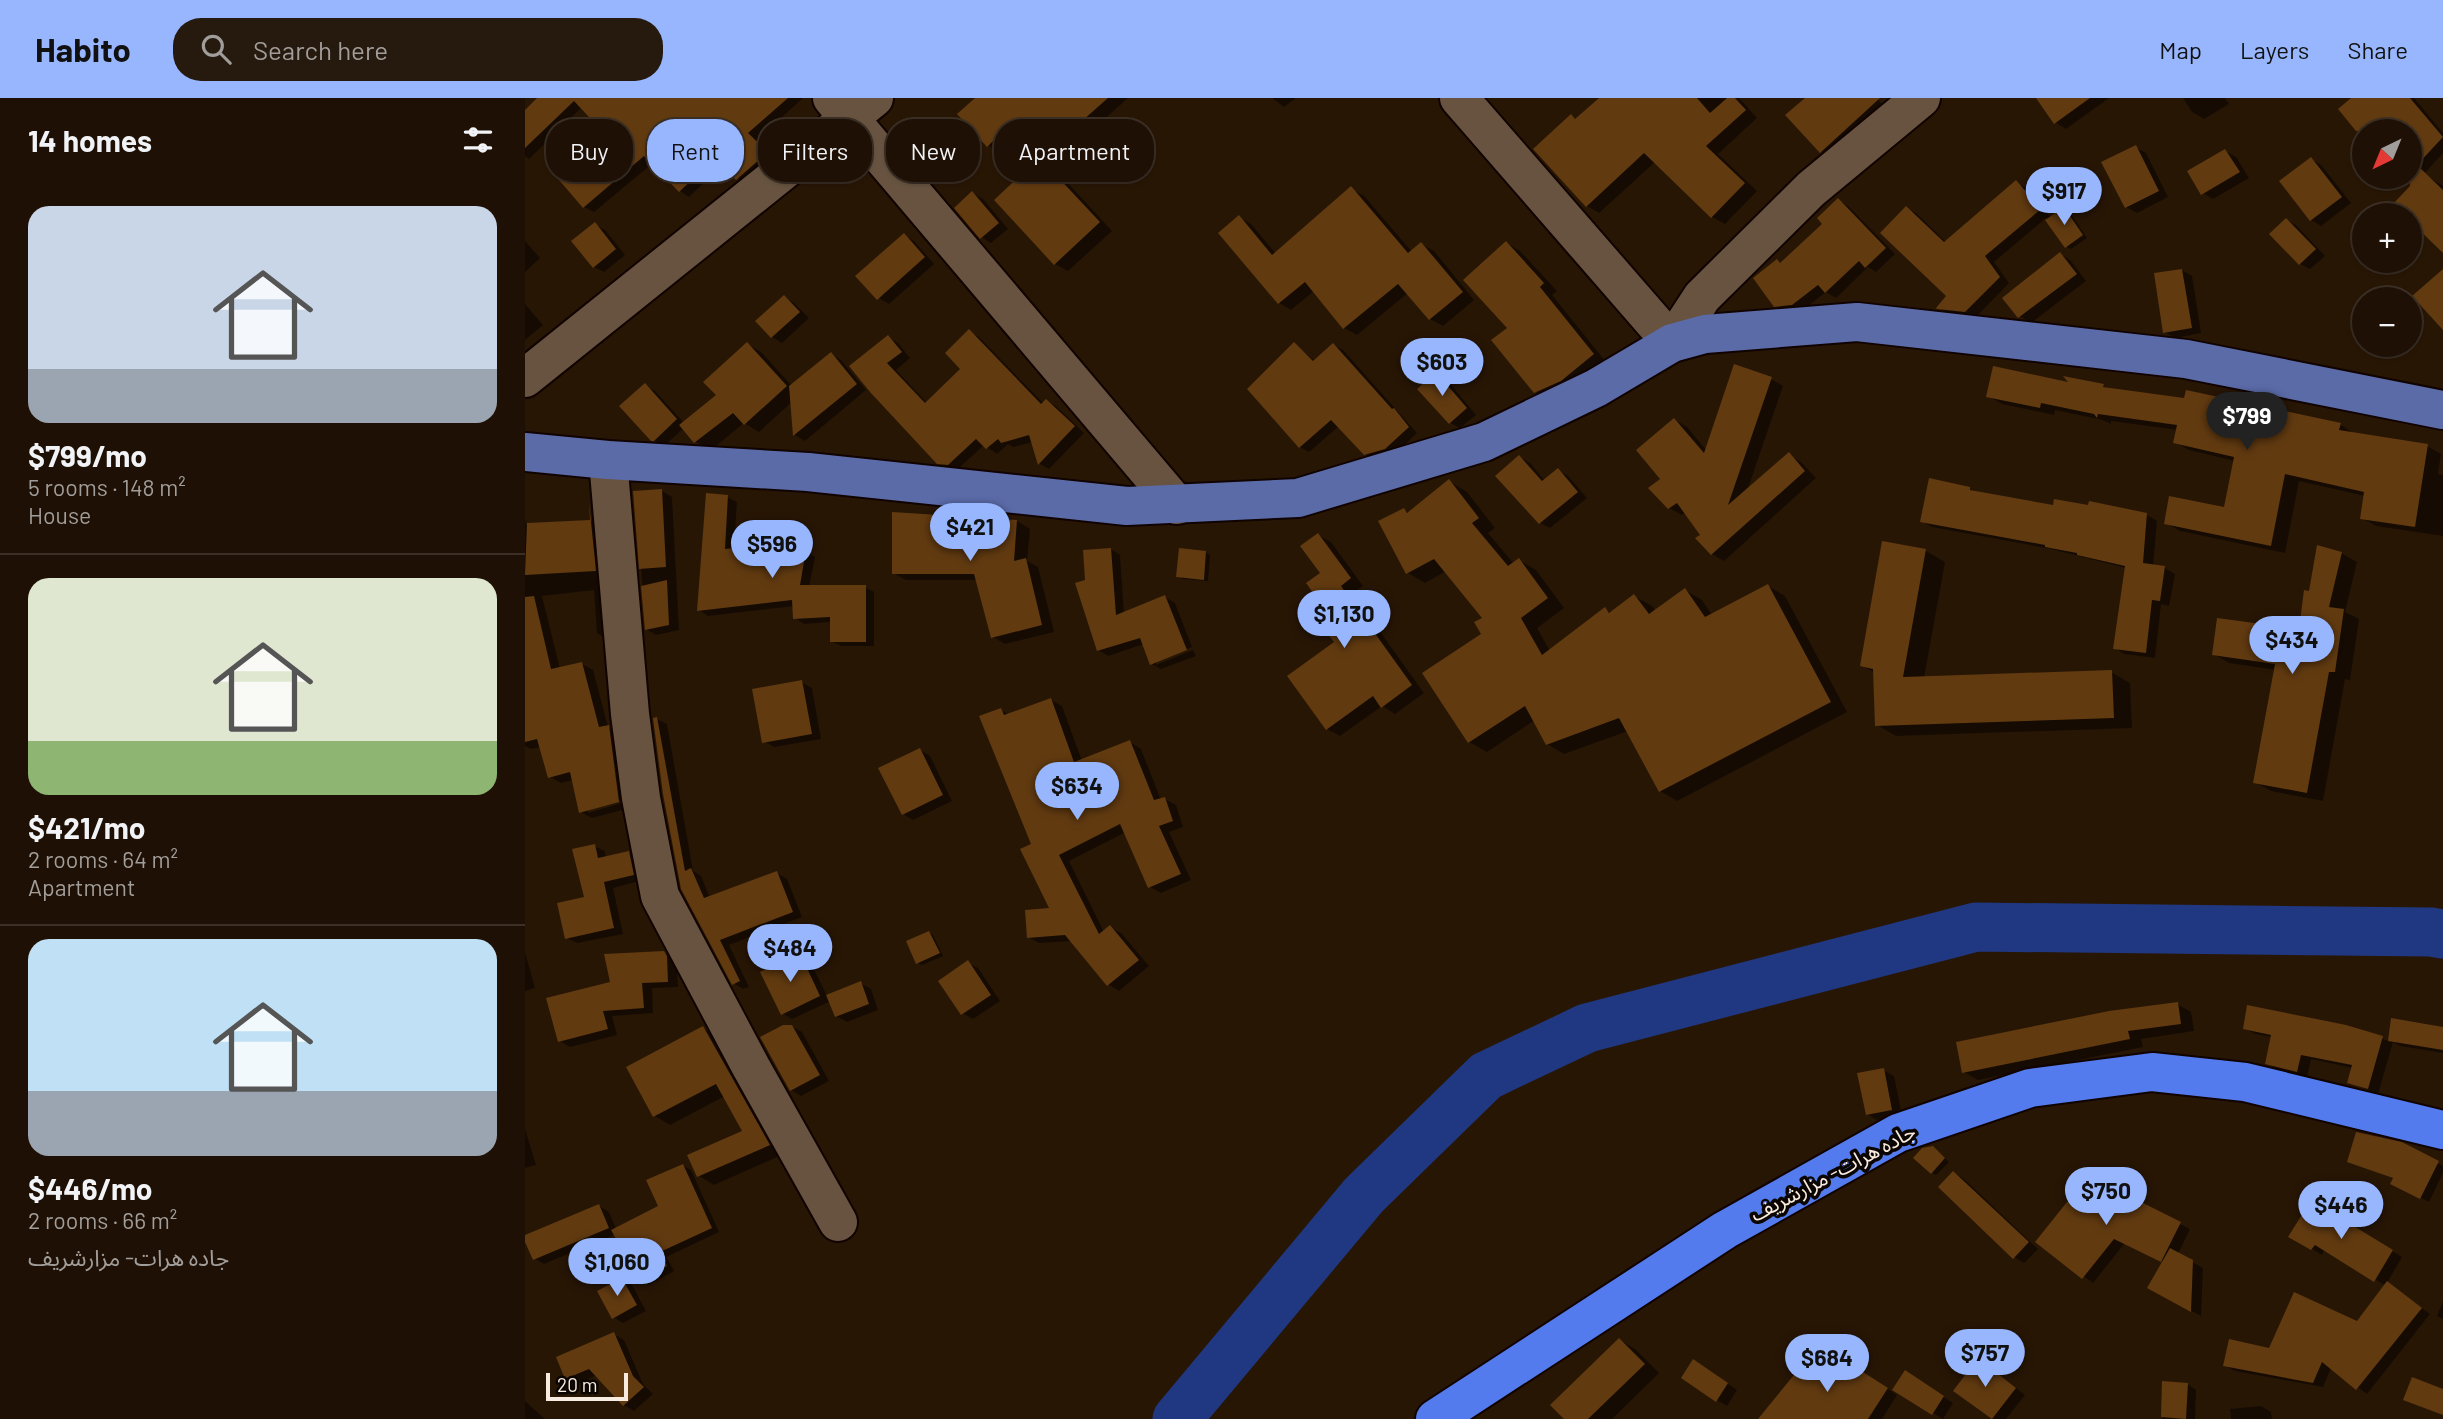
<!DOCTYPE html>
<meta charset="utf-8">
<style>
body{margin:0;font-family:Barlow,"Noto Sans Arabic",sans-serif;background:#26190e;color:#f1f3f6;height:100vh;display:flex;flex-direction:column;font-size:26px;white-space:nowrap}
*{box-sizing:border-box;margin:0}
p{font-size:23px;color:#a19d9a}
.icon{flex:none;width:38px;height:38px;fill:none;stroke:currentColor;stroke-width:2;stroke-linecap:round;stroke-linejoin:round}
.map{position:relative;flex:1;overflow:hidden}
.sheet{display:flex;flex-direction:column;background:#1e1004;width:525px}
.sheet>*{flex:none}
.banner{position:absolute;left:21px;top:21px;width:665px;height:63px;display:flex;gap:14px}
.needle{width:46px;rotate:223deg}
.buttons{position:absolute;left:1827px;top:21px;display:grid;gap:14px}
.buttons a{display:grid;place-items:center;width:70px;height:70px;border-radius:50%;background:#1e1004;box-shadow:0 2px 5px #0004,0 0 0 2px #3c3026;font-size:35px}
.scale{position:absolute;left:21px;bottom:18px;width:82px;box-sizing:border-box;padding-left:7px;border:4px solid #f8ebe0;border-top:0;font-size:19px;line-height:24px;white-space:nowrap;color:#f8ebe0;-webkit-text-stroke:5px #0b0501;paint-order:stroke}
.price{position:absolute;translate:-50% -60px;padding:0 16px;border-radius:24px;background:#98b6fd;color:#111;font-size:23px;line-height:46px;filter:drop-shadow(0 2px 4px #0008)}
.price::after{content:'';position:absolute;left:50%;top:42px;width:21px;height:16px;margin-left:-10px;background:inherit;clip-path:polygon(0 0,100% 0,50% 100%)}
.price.selected{background:#222;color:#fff}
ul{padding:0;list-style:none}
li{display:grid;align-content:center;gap:14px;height:371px;padding:0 28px}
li+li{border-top:2px solid #3c3026}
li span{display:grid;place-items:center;height:217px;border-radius:21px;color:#555}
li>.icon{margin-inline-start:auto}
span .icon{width:126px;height:126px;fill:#fffc;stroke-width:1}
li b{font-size:30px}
h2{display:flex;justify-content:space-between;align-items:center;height:84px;padding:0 28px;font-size:30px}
.tag{padding:0 24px;border-radius:28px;background:#1e1004;box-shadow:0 2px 5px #0004,0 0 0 2px #3c3026;font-size:24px;line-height:63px}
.tag.selected{background:#98b6fd;color:#111}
header{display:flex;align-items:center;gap:42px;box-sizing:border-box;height:98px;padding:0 35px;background:#98b6fd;color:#111}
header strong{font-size:33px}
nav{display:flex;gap:38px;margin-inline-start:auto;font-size:24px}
.search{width:490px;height:63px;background:#26190e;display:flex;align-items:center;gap:18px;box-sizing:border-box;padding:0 24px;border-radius:28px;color:#a19d9a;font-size:26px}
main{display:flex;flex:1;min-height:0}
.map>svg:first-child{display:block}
.shadow{fill:#0007;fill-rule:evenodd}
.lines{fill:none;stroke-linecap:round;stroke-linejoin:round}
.river{stroke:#203882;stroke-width:49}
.building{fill:#613a10}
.minor-casing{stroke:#100300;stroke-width:42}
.major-casing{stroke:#100300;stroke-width:42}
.highway-casing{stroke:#100300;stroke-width:42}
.minor{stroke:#675340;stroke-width:38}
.major{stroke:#5b6ba8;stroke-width:38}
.highway{stroke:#537bed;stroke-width:38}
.labels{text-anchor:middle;stroke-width:7;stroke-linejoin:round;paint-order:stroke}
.street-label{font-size:21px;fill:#f8ebe0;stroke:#0b0501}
</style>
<header>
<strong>Habito</strong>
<div class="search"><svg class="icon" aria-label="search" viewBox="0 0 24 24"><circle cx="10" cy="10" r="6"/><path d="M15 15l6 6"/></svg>Search here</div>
<nav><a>Map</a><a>Layers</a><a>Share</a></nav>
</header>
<main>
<section class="sheet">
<h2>14 homes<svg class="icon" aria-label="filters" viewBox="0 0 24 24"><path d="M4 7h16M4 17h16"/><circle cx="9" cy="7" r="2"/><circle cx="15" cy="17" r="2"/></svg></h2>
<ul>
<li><span style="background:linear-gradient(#c9d6e8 75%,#9aa5b1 0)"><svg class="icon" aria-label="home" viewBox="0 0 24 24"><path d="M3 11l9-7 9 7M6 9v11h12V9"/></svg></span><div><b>$799/mo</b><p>5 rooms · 148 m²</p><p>House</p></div></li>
<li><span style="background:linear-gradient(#dfe7d0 75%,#8fb573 0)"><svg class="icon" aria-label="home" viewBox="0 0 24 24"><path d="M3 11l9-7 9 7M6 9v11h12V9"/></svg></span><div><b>$421/mo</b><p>2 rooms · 64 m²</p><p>Apartment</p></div></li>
<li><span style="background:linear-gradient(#bfe0f5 70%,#9aa5b1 0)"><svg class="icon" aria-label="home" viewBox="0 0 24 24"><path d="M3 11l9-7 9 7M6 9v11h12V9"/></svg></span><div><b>$446/mo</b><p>2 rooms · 66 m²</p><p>جاده هرات- مزارشریف</p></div></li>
</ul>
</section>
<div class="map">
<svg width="1918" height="1321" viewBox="0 0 1918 1321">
<rect width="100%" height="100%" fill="#281605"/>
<path class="shadow" d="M15,0H278L232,42L252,61L222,87L198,67L164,99L155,93L128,65L69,114L59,109L81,34L57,9L4,61L0,58V14Z
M452,0H603L527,68L587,133L543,173L530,166L505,70L485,47L476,55L463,47Z
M747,0H771L759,9Z
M1076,0H1214L1232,20L1193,56L1232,93L1200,126L1187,119L1130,64L1074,115L1062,108L1046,18L1052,22Z
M1282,0H1352L1360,10L1306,60L1296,54Z
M1513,0H1584L1541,31L1530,24Z
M1658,0H1700L1704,6L1679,21L1667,14Z
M1829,0H1889L1918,35V55L1899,76L1918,88V153L1885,120V117H1882L1870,106L1895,80L1885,75V33H1839V40L1815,11Z
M388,34L408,53L395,64L390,62Z
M1610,49L1621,55L1643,99L1612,115L1601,109Z
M1700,53L1711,59L1724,80L1688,101L1678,95Z
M1786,61L1796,67L1826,105L1796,128L1786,122L1757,84Z
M1491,84L1501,90L1526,120L1539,111L1544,113L1562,140L1546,151L1542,149L1521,120L1469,164L1484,185L1451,219L1424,216L1413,210L1424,198L1381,110L1391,115L1421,144Z
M826,91L839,98L887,154L896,146L909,153L949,202L918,228L905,221L883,195L832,237L819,230L789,193L766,212L754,205L714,119L726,126L751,156Z
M448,95L458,101L483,131L466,145L456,139Z
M1313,102L1323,108L1370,156L1351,174L1343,169L1311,200L1301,194L1278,212L1261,213L1251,207L1252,163L1257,166L1300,126Z
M1761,122L1771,127L1800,158L1785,171L1775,166Z
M70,127L80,132L100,157L79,174L69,169Z
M379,137L389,143L409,166L364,206L354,200Z
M0,143L15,160L0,174Z
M982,145L995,153L1032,193L1027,197L1081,264L1024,302L1011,294L984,230Z
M1535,156L1545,162L1561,183L1506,225L1496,219L1479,200Z
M1657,172L1667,178L1676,235L1650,240L1640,234Z
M259,199L269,205L284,220L257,245L247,239L233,223Z
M0,206L18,227L0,242Z
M445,234L454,239L519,306L521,303L531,308L559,335L524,371L515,366L508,344L488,349L483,346L472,356L459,347L433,371L423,370L413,364L346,293L363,239L373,245L385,260L371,272L402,305L437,271Z
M222,246L236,254L267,288L306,256L316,262L341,292L280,343L270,337L267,304L234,334L219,325L186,352L171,344L159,330L139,348L127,341L120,288L130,293L159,325L193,297Z
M769,246L790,263L808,247L818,252L892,335L870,356L850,362L840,356L814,328L784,354L775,349Z
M912,276L922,282L951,317L935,330L925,325Z
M1543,280L1578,288L1585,291L1815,326L1829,336L1902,348L1916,356L1913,376L1918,377V438L1851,428L1837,420L1840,398L1774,383L1760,455L1655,433L1641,425L1700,411L1710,363L1664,352L1650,344L1653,332L1586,323V326L1578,322L1530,312L1529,317L1477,306L1463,298L1547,286Z
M1246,281L1258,288L1222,393L1264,357L1276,364L1291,380L1199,463L1187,456L1178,437L1161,414L1157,417L1144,410L1137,381L1150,322L1162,329L1181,352Z
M995,359L1005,365L1020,383L1033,372L1043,378L1062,400L1025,430L1015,425Z
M925,384L942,394L970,430L963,435L989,466L994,462L1011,472L1039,510L1012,530L1025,553L1080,511L1087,516L1109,498L1127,508L1131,514L1160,492L1177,502L1187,517L1243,488L1260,498L1322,614L1152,703L1135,693L1103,633L1039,656L1022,646L1010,622L962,654L944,644L960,521L921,473L900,485L883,475L879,412L884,415Z
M1444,390L1452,395L1529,409L1622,417L1632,423L1628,468L1640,470L1650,476L1644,508L1636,506L1630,560L1599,556L1590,550L1601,470L1526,451L1407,429L1397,423Z
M137,393L147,399L154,532L131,537L121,531L110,395Z
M202,399L212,404L209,452L281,453L290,459L284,489H340L349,494V548H316L306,543V524L279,526L270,520L269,508L183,518L174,512Z
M67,407L75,412L83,542L72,535L69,492L17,498L35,571L57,566L68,572L83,629L95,635L105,710L67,720L56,714L48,682L36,685L25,679L16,649L6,651L0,648V421L1,427L67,423ZM102,700L103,703L63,715V711Z
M492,423L505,431L502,463L513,469L529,534L480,546L468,539L453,482H381L368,475Z
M793,437L806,444L838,488L827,495L899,595L870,616L857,608L815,638L802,631L811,545L797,476Z
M1359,445L1401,453L1420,464L1399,580L1586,574L1605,585L1607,630L1371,638L1352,627L1350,575L1337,567Z
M586,451L595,457L599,516L640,499L650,505L667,549L631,563V567L668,552L671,558L636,571L627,566L619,546L583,558L573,552L562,483Z
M680,454L685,457L683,483L658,481L653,478Z
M1816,455L1832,464L1820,514L1834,521L1825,582L1820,581L1798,703L1746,693L1730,684L1751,572L1704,565L1689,556L1775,533L1785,495Z
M276,584L287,590L296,641L249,649L239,643Z
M526,602L537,608L557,663L605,644L616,651L636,702L640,701L651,707L658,729L644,734L666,782L636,795L625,789L601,734L544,763L579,834L585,829L596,835L624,868L594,893L583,886L547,843L514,845L503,839L526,812L476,612L485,617Z
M132,621L142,626L168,773L176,778L185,800L252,775L262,781L277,819L204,847L224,889L218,891L208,885L158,790Z
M395,652L405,658L427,703L388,722L378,716Z
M69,748L80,753L81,760L104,755L114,761L118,782L88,790L98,836L52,845L42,840L61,800Z
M404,835L408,837L418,858L397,867L393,865Z
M0,854L10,890L0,893Z
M139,854L149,861L152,865L153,889L127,890L128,915L87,918L92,937L45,949L35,943L87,885Z
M275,857L285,863L302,898L335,885L346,891L353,912L322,924L311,918L306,903L267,921L257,915Z
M443,865L453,870L475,903L448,921L437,915Z
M1652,906L1666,914L1669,933L1616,941L1618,949L1453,982L1439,974Z
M266,928L277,934L304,983L276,998L266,992Z
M1821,929L1864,943L1918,931V955L1875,948L1868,944L1853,996L1824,984L1828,970L1786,961L1782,979L1752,971L1742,965L1747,939L1730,936L1720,930Z
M178,930L194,940L259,1056L189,1087L174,1078L219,1033L200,998L145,1027L130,1018Z
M1358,972L1369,978L1377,1017L1352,1022L1342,1016Z
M0,1031L11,1067L0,1070Z
M1876,1046L1918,1068V1075L1904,1104L1875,1090L1870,1081L1824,1063Z
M1412,1053L1424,1064L1411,1077L1407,1075Z
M158,1068L166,1072L194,1134L141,1159L149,1173L124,1187L116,1182L91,1136L19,1166L9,1160L0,1139L74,1108L84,1114L91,1131L136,1109Z
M1429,1075L1439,1081L1513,1151L1499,1165L1489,1159Z
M1569,1081L1608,1090L1602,1107L1606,1108L1610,1091L1618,1096L1616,1106L1665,1131L1653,1156L1678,1170L1676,1218L1624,1190L1639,1164L1600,1145L1568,1185L1513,1144L1546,1101L1562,1112Z
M1787,1104L1877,1159L1862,1185L1905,1216L1842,1296L1806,1270L1798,1289L1710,1273L1700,1267L1833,1225L1861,1188L1800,1151L1797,1157L1766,1138Z
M97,1182L107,1187L121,1213L98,1225L88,1219Z
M1918,1203V1221L1912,1218Z
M89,1236L99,1242L118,1286L128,1296L109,1313L99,1307L72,1277L52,1286L41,1280Z
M1095,1242L1110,1251L1134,1275L1087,1321H1042Z
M1282,1264L1299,1276L1321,1264L1372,1297L1357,1321H1248Z
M1463,1268L1500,1297L1481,1321H1468L1431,1292Z
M1179,1269L1212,1292L1202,1308L1192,1302Z
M1390,1281L1428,1305L1418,1321L1370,1291Z
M1639,1285L1662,1286L1671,1292L1670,1321H1637Z
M0,1303L20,1321H0Z
M1736,1308L1746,1314L1747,1321H1706L1705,1311Z"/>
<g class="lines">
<path class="river" d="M652,1321L839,1097L961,978L1062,930L1451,829L1906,834L1918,836"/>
</g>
<path class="building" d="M12,0H263L223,35L243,54L211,82L189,61L154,94L119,58L58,110L29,76L78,34L49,3L0,50V12Z
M450,0H583L515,60L575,124L529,167L469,102L503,70L474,37L462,49L432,16Z
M1074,0H1172L1185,15L1202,0H1210L1221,12L1181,48L1220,85L1186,120L1119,55L1061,109L1008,51L1046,16L1050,21Z
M1280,0H1355L1295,55L1260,17Z
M1511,0H1565L1529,26Z
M1826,0H1885L1918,39L1892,67L1918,92V155L1885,123V117H1879L1868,106L1885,88V33H1831L1813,11Z
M388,32L404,50L389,63L373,44Z
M1611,47L1634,93L1600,110L1576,64Z
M1700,51L1715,74L1676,97L1662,73Z
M1786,59L1817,99L1785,123L1754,83Z
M1491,82L1516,111L1460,158L1475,179L1440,214L1412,211L1411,210L1421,198L1355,135L1381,108L1419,144Z
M826,88L883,155L896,144L938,194L904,222L873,186L818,231L780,184L753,206L693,135L714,117L747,157Z
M447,93L474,125L455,141L429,110Z
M1313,100L1361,150L1340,170L1334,163L1300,195L1293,187L1267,207L1249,209L1228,180L1252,161L1255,165L1297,126L1292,120Z
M1539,109L1558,137L1540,150L1520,122Z
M1761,120L1791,151L1774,167L1744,136Z
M70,124L91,151L68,170L46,143Z
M379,135L400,159L352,202L330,178Z
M981,143L1019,185L1015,189L1069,256L1036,283L1009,295L966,242L982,230L938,182Z
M1535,154L1552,176L1493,220L1477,200Z
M1657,171L1667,230L1638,235L1629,175Z
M1918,171V232L1887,198Z
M259,197L275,214L246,240L230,223Z
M444,231L516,306L521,301L550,328L513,367L504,337L476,345L473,341L461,351L451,341L423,367L412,366L345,294L324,268L363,237L377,254L362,265L400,305L435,271L420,255Z
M222,244L262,288L219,327L208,315L169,345L154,327L191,297L178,284Z
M769,244L788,263L808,245L867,311L869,310L884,329L860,351L839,357L806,322L774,350L722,291Z
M306,254L332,286L268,338L264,288Z
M1209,266L1247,279L1203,407L1264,354L1280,373L1186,457L1170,440L1175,437L1152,405L1143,411L1123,390L1135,381L1111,352L1149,320L1179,355Z
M1468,268L1543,284L1538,278L1579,286L1578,289L1659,300L1661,292L1816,325L1814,332L1903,346L1890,429L1835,421L1839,394L1760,376L1746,448L1639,426L1644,398L1699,409L1709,359L1648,345L1652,327L1573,316L1572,320L1569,316L1516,305L1515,310L1461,299Z
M911,274L942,310L924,326L892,291Z
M120,285L152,321L129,343H126L94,308Z
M994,357L1017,383L1033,370L1053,394L1014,426L970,378Z
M1404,380L1445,389V392L1528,407L1529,401L1563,407L1564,403L1622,415L1618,465L1640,468L1635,503L1627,502L1621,555L1588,551L1600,468L1552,457V455L1520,449V447L1395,424Z
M924,381L954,420L947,425L983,468L994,460L1023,500L996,520L1017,557L1080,509L1084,515L1109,496L1124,516L1160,490L1180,519L1243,486L1306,604L1134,694L1094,620L1021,647L1000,608L943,645L897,575L956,536L949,524L957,520L909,461L881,476L853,423L879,410L882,415Z
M137,391L141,469L114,471L108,393Z
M181,395L203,397L200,451L250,446L281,452L275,487H341V544H305V519L268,521L267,502L172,513Z
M64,404L71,473L0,477L2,425L65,422Z
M367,414L492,422L489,463L501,460L517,527L466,540L449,476H367Z
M793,435L826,480L816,488L887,587L856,610L848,598L801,632L762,578L809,544L792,522L802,514L781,485L795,475L775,448Z
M1357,443L1401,451L1378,579L1587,572L1589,620L1350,628L1348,571L1335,568Z
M1792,447L1817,454L1804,509L1819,511L1810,574H1804L1782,695L1728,685L1750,566L1687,557L1692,520L1774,531L1779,492L1784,493Z
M586,450L591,517L640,497L662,552L625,567L615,540L572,553L550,485L560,482L558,452Z
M654,450L681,453L679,482L651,479Z
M142,482L144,527L120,532L116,488Z
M9,498L26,571L57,564L74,629L84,627L94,704L54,715L45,674L23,680L12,641L0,644V499Z
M277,582L287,636L237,645L227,591Z
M526,600L549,664L605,642L629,702L640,699L648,723L634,728L656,776L623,790L595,726L534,757L574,836L585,827L614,862L582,888L540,837L502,840L500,812L524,810L495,751L506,746L454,618L476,610L479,617Z
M132,619L160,773L166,770L179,800L252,773L268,814L195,842L215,883L207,887L156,791L138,696L128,620Z
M395,650L418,697L377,717L353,670Z
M70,746L73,760L104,753L109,777L79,784L89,830L40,841L32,805L59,799L47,751Z
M404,833L415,855L391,866L381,843Z
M139,853L142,858L143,884L117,885L119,910L78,913L83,931L33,944L21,900L85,884L79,856Z
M275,855L295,898L256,917L235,874Z
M443,862L466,897L436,917L413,883Z
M336,883L344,906L310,919L301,897Z
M1653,904L1656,926L1603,933L1605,941L1437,975L1431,944L1584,913Z
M1722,907L1821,927L1858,938L1843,991L1822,985L1827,967L1776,957L1772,974L1740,966L1746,937L1718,931Z
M1866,920L1918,929V952L1863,943Z
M258,927H267L295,977L265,993L235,939Z
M178,928L245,1047L172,1079L162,1057L217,1033L191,986L128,1019L101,969Z
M1359,970L1367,1012L1341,1017L1332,975Z
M1831,1034L1877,1044L1914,1063L1895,1101L1865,1086L1868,1080L1822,1064Z
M1408,1048L1420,1060L1406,1076L1388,1060L1397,1050Z
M158,1066L187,1130L135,1154L142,1168L115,1183L86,1132L133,1108L121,1082Z
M1428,1073L1504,1144L1488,1161L1413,1089Z
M1567,1079L1609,1088L1606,1099L1656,1124L1636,1164L1589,1141L1557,1181L1510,1144L1546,1099L1560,1110Z
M1786,1102L1868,1152L1849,1184L1790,1147L1786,1152L1763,1139Z
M74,1106L84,1130L8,1162L0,1144V1137Z
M1645,1150L1668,1162L1666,1214L1622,1190Z
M97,1180L112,1207L87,1221L72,1193Z
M1862,1183L1897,1210L1831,1292L1797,1264L1788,1285L1698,1268L1704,1241L1744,1250L1769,1194L1832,1223Z
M89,1234L108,1278L119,1289L98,1308L64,1271L40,1281L31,1259Z
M1094,1240L1120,1266L1063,1321H1039L1025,1307Z
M1310,1256L1363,1290L1343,1321H1233L1281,1262L1298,1275Z
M1453,1260L1491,1290L1467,1321L1428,1293Z
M1168,1261L1203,1285L1191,1304L1156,1280Z
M1380,1272L1419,1298L1407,1317L1367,1292Z
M1887,1279L1918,1291V1317L1878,1302Z
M1637,1283L1663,1285L1661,1321L1636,1319Z"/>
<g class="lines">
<defs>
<path id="minor" d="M307,0L652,407
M934,0L1147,245L1177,199L1286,91L1396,0
M0,280L349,0
M83,362L105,616L116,700L135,798L226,969L313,1124"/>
<path id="major" d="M0,354L83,362L283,374L602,408L773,400L959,344L1071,290L1147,245L1180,236L1332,224L1661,261L1918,312"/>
<path id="highway" d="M910,1321L1200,1132L1373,1035L1505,990L1627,974L1720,984L1918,1032"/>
</defs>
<use href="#minor" class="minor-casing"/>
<use href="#major" class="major-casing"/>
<use href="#highway" class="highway-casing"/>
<use href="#minor" class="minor"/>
<use href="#major" class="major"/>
<use href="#highway" class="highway"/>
</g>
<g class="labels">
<g class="street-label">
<text transform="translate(1308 1075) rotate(-28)" y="7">جاده هرات- مزارشریف</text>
</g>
</g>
</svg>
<div class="buttons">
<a><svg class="needle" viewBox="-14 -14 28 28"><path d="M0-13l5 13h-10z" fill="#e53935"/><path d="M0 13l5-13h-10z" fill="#a19d9a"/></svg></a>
<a>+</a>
<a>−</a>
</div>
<div class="scale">20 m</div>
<b class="price" style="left:1539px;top:129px">$917</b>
<b class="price" style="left:917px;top:300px">$603</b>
<b class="price selected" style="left:1722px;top:354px">$799</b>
<b class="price" style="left:445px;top:465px">$421</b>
<b class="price" style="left:247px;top:482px">$596</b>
<b class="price" style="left:819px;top:552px">$1,130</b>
<b class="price" style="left:1767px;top:578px">$434</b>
<b class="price" style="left:552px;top:724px">$634</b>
<b class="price" style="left:265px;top:886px">$484</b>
<b class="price" style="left:1581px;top:1129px">$750</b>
<b class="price" style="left:1816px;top:1143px">$446</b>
<b class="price" style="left:92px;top:1200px">$1,060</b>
<b class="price" style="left:1460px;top:1291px">$757</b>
<b class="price" style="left:1302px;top:1296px">$684</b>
<div class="banner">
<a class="tag">Buy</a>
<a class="tag selected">Rent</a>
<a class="tag">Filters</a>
<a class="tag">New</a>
<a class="tag">Apartment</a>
</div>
</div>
</main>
